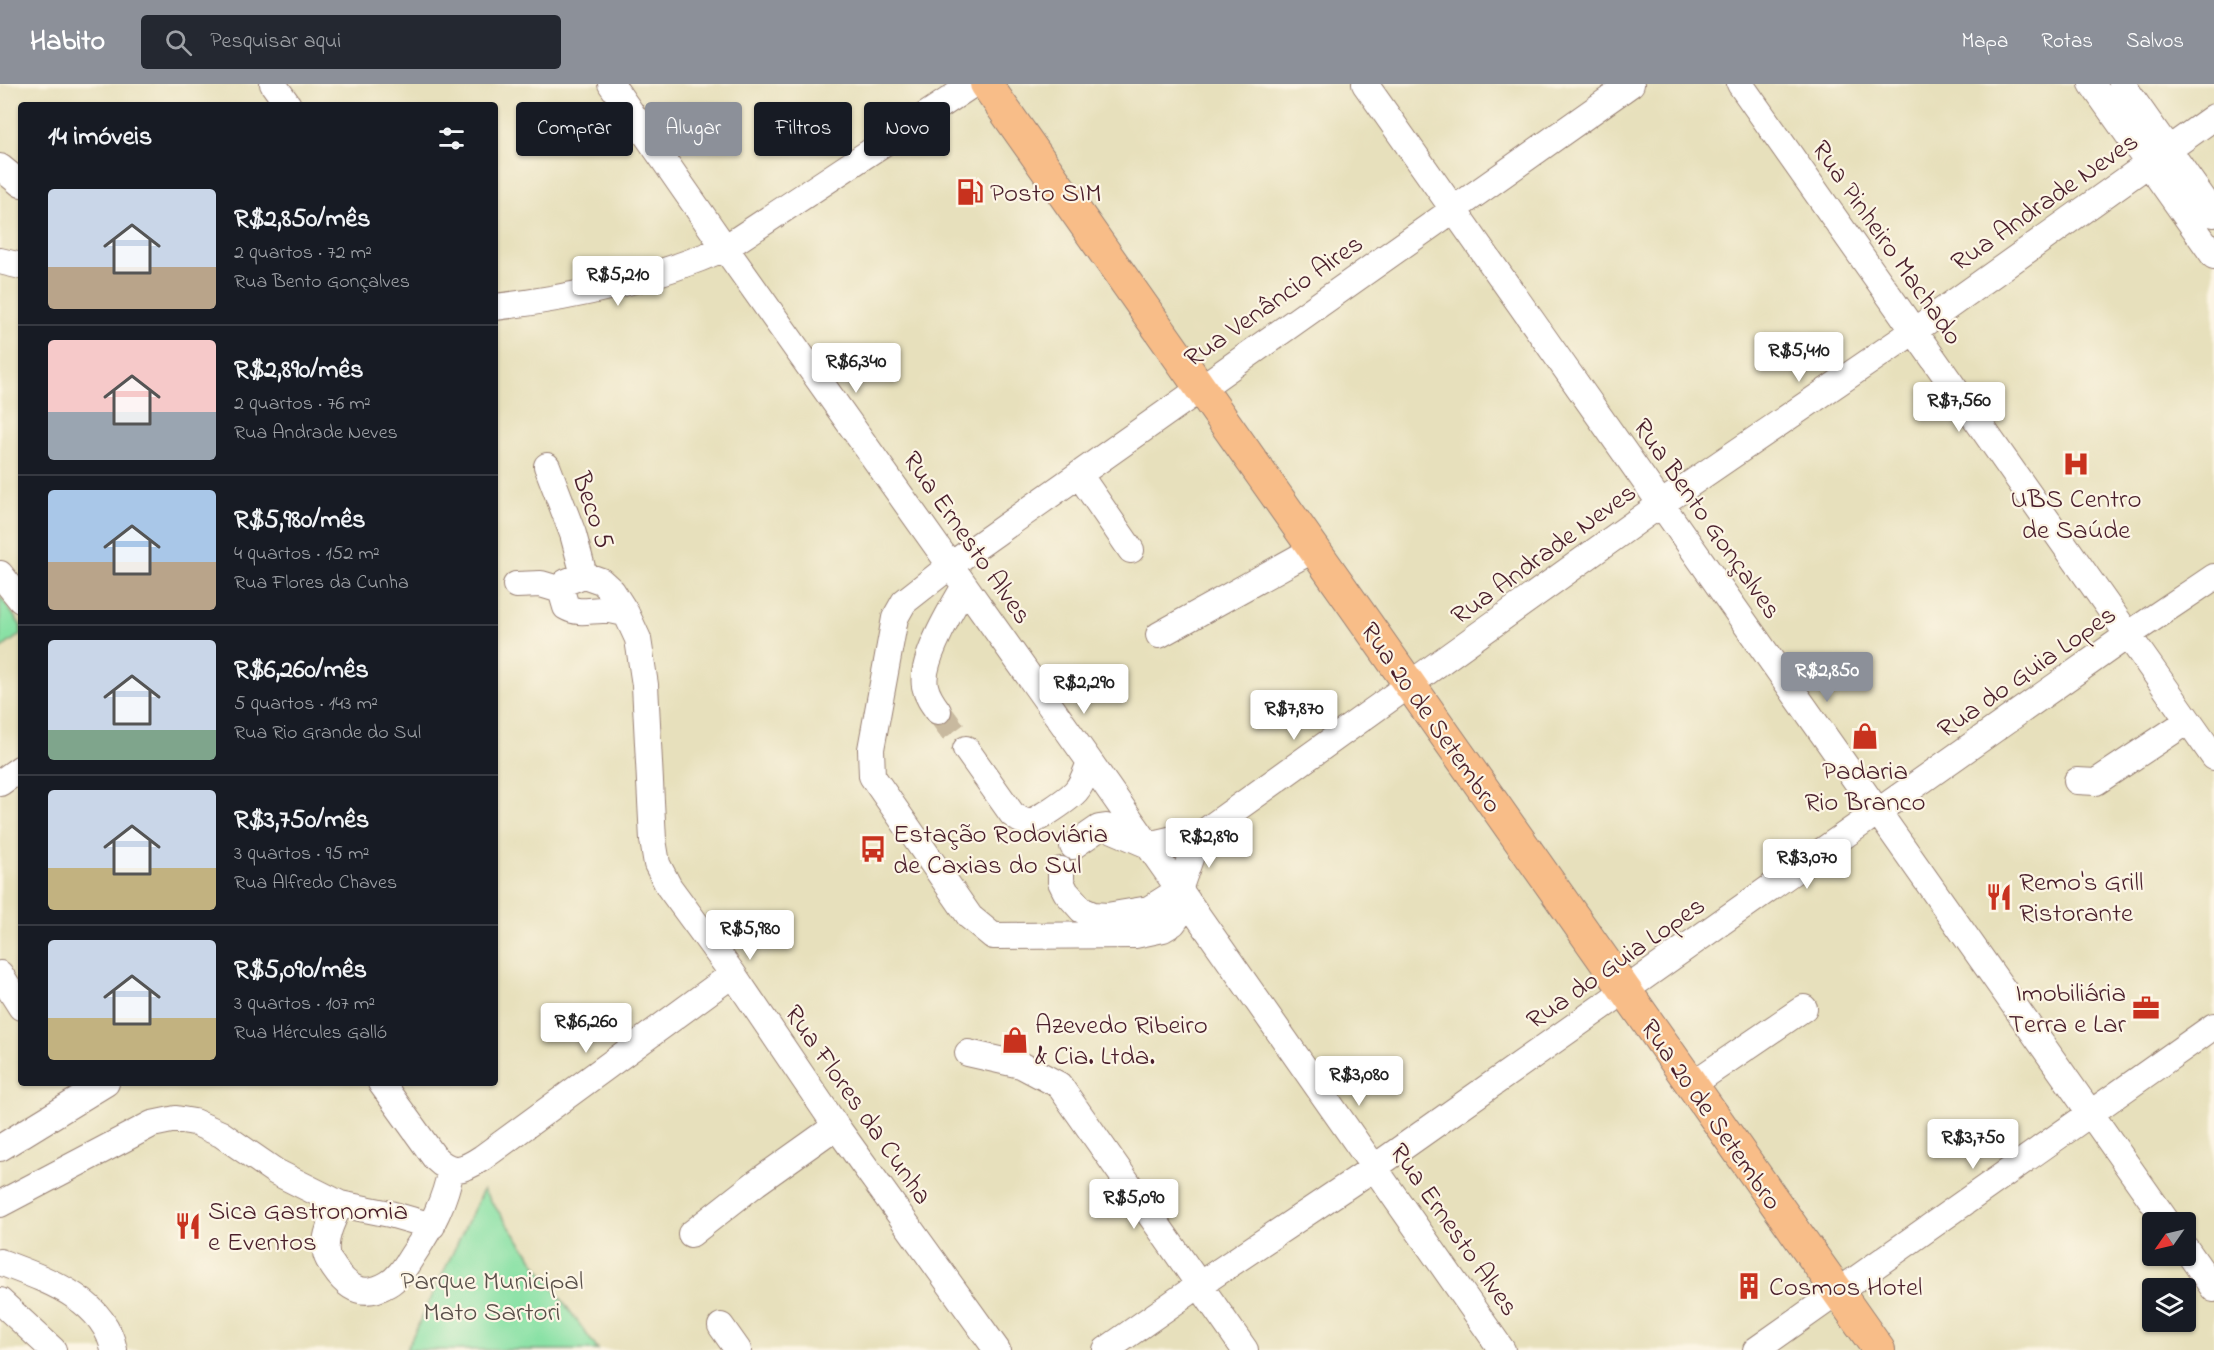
<!DOCTYPE html>
<html lang="pt">
<meta charset="utf-8">
<style>
body{margin:0;font-family:"Indie Flower",sans-serif;background:#242831;color:#f1f3f6;height:100vh;display:flex;flex-direction:column;font-size:22px;white-space:nowrap}
*{box-sizing:border-box;margin:0}
p{font-size:20px;color:#9ea1a6}
.icon{flex:none;width:33px;height:33px;fill:none;stroke:currentColor;stroke-width:2;stroke-linecap:round;stroke-linejoin:round}
.map{position:relative;flex:1;overflow:hidden}
.sheet{position:absolute;left:18px;top:18px;width:480px;height:984px;display:flex;flex-direction:column;background:#171b24;border-radius:6px;box-shadow:0 2px 4px #0004}
.sheet>*{flex:none}
.banner{position:absolute;left:516px;top:18px;width:570px;height:54px;display:flex;gap:12px}
.needle{width:39px;rotate:236deg}
.tools{position:absolute;left:2142px;top:1128px;display:grid;gap:12px}
.tools a{display:grid;place-items:center;width:54px;height:54px;border-radius:6px;background:#171b24;box-shadow:0 2px 4px #0004;font-size:30px}
.price{position:absolute;translate:-50% -51px;padding:0 14px;border-radius:6px;background:#fff;color:#222;font-size:20px;line-height:39px;filter:drop-shadow(0 2px 3px #0008)}
.price::after{content:'';position:absolute;left:50%;top:36px;width:18px;height:14px;margin-left:-9px;background:inherit;clip-path:polygon(0 0,100% 0,50% 100%)}
.price.active{background:#8c9099;color:#fff}
ul{padding:0;list-style:none}
li{display:flex;align-items:center;gap:18px;height:150px;padding:0 30px}
li+li{border-top:2px solid #363941}
li span{display:grid;place-items:center;flex:none;width:168px;height:120px;border-radius:6px;color:#555}
li>.icon{margin-inline-start:auto}
span .icon{width:72px;height:72px;fill:#fffc;stroke-width:1}
li b{font-size:26px}
h2{display:flex;justify-content:space-between;align-items:center;height:72px;padding:0 30px;font-size:26px}
.chip{padding:0 21px;border-radius:6px;background:#171b24;box-shadow:0 2px 4px #0004;font-size:21px;line-height:54px}
.chip.active{background:#8c9099;color:#fff}
header{display:flex;align-items:center;gap:36px;box-sizing:border-box;height:84px;padding:0 30px;background:#8c9099;color:#fff}
header strong{font-size:28px}
nav{display:flex;gap:33px;margin-inline-start:auto;font-size:21px}
.search{width:420px;height:54px;background:#242831;display:flex;align-items:center;gap:15px;box-sizing:border-box;padding:0 21px;border-radius:6px;color:#9ea1a6;font-size:22px}
.map>svg:first-child{display:block}
.green{fill:#89e1a5;stroke:#6a8068;stroke-width:1.5}
.lines{fill:none;stroke-linecap:round;stroke-linejoin:round}
.minor-tunnel{stroke:#c8b99f;stroke-width:26;stroke-dasharray:26 13;stroke-linecap:butt}
.minor-casing{stroke:#988074;stroke-width:28}
.major-casing{stroke:#988074;stroke-width:34}
.minor{stroke:#fff;stroke-width:26}
.major{stroke:#f8bd88;stroke-width:32}
.labels{text-anchor:middle;stroke-width:4.5;stroke-linejoin:round;paint-order:stroke}
.poi-label{font-size:27px;fill:#4a1f2b;stroke:#fcf5e5;text-anchor:start}
.street-label{font-size:27px;fill:#4a1f2b;stroke:#fcf5e5}
.park-label{font-size:27px;fill:#5a504a;stroke:#fcf5e5}
</style>
<header>
<strong>Habito</strong>
<div class="search"><svg class="icon" aria-label="search" viewBox="0 0 24 24"><circle cx="10" cy="10" r="6"/><path d="M15 15l6 6"/></svg>Pesquisar aqui</div>
<nav><a>Mapa</a><a>Rotas</a><a>Salvos</a></nav>
</header>
<div class="map">
<svg width="2214" height="1266" viewBox="0 0 2214 1266">
<rect width="100%" height="100%" fill="#fcf5e5"/>
<filter id="ink" filterUnits="userSpaceOnUse"><feTurbulence type="fractalNoise" baseFrequency=".0167" numOctaves="2"/><feDisplacementMap in="SourceGraphic" scale="12" xChannelSelector="R" yChannelSelector="G"/><feConvolveMatrix kernelMatrix="1 2 1 2 8 2 1 2 1" color-interpolation-filters="sRGB"/></filter>
<filter id="wash" filterUnits="userSpaceOnUse"><feTurbulence type="fractalNoise" baseFrequency=".008" numOctaves="4" result="noise"/><feDisplacementMap in="SourceGraphic" scale="24" xChannelSelector="R" yChannelSelector="G"/><feGaussianBlur stdDeviation="1.35" result="paint"/><feColorMatrix in="noise" values="0 0 0 0 0 0 0 0 0 0 0 0 0 0 0 0 0 1.4 0 .05"/><feComposite in="paint" operator="in"/></filter>
<g filter="url(#wash)">
<rect width="100%" height="100%" fill="#e7e0bc"/>
<path class="green" d="M0,512L21,542V550L0,565Z
M483,1106L598,1266H406Z"/>
</g>
<g filter="url(#ink)">
<g class="lines">
<path class="minor-tunnel" d="M938,627L966,665"/>
<defs>
<path id="minor" d="M273,0L288,21
M611,0L725,164L1090,678L1502,1266
M1365,0L2167,1138
M1631,0L951,481L904,518L895,534L871,665L872,692L970,833L993,852L1135,851L1163,845L1173,839L1180,829L1182,821L1179,806L1193,766L1204,748L1661,420L1914,247L2214,33
M1740,0L2214,673
M2092,0L2214,172
M2122,0L2214,130
M0,83L21,100
M0,177L21,182
M495,223C574,214 652,196 725,164L973,0
M547,382L573,450L584,491
M1080,392L1131,466
M0,490L21,516
M516,501L541,500L561,506
M626,529C619,528 612,526 606,526C591,525 580,531 566,523L561,506L566,498L584,491L601,497L612,507L626,529L638,555L645,601L653,756L657,780L669,803L733,890L836,1042L997,1266
M1159,551L1314,465
M938,627C932,619 927,612 925,602C920,577 952,524 965,502
M966,665L1012,730C1017,734 1022,738 1029,738C1037,737 1070,714 1076,707C1083,699 1086,688 1090,678
M2077,697L2096,698L2188,637
M0,699L21,684
M1073,762L1099,744L1106,743L1148,761L1204,748
M1061,786V798L1066,808L1082,826L1093,831L1107,832L1149,825L1179,806
M0,890L21,923
M968,969L1021,981L1059,1001L1245,1266
M381,999L435,1074C452,1091 464,1086 482,1074L733,890
M1691,1001L1804,924
M0,1064L106,999
M0,1120L152,1040L176,1035L194,1038L221,1050L276,1088L340,1120L390,1130L432,1142
M340,1120C333,1135 324,1152 326,1168C326,1174 331,1179 334,1184C348,1205 364,1214 388,1200C400,1193 406,1181 414,1169C432,1142 445,1117 451,1085
M691,1150L756,1099L836,1042
M2186,1165L2214,1205
M0,1178C44,1195 104,1214 114,1266
M0,1217L53,1266
M721,1242L738,1266
M1106,1266L1199,1201L1375,1083L2128,551L2214,493
M1756,1266L2214,942"/>
<path id="major" d="M986,0L1879,1266"/>
</defs>
<use href="#minor" class="minor-casing"/>
<use href="#major" class="major-casing"/>
<use href="#minor" class="minor"/>
<use href="#major" class="major"/>
</g>
</g>
<defs>
<symbol id="fuel-bare" viewBox="-9 -9 18 18"><path d="M-5.5-6h7V0h2V4h1.3V-2.5L3-4.5l.8-.8L6-3V5H2.5V1h-1V6h-7ZM-4.2-4.7v3.2H.2V-4.7Z" fill="#c8321e" stroke="#fcf5e5" stroke-width="2.5" paint-order="stroke"/></symbol>
<symbol id="hospital-bare" viewBox="-9 -9 18 18"><path d="M-5-5h3v3.5h4V-5h3V5h-3V1.5h-4V5h-3Z" fill="#c8321e" stroke="#fcf5e5" stroke-width="2.5" paint-order="stroke"/></symbol>
<symbol id="shop-bare" viewBox="-9 -9 18 18"><path d="M-5-2.5h2.3a2.7 3.5 0 0 1 5.4 0H5L5.5 6h-11ZM-1.5-2.5h3a1.5 2.3 0 0 0-3 0Z" fill="#c8321e" stroke="#fcf5e5" stroke-width="2.5" paint-order="stroke"/></symbol>
<symbol id="bus-bare" viewBox="-9 -9 18 18"><path d="M-5-6H5V4H4V6H2V4H-2V6H-4V4H-5ZM-3.5-4V0h7V-4ZM-3.5 1.2v1.5H-2V1.2ZM2 1.2v1.5H3.5V1.2Z" fill="#c8321e" stroke="#fcf5e5" stroke-width="2.5" paint-order="stroke"/></symbol>
<symbol id="restaurant-bare" viewBox="-9 -9 18 18"><path d="M-5-6h1v4h1v-4h1v4h1v-4h1v5L-1.5 .5V6h-2V.5L-5-1ZM5-6V6H3V1.5H1.5Q1.5-4 5-6Z" fill="#c8321e" stroke="#fcf5e5" stroke-width="2.5" paint-order="stroke"/></symbol>
<symbol id="office-bare" viewBox="-9 -9 18 18"><path d="M-6-3h4V-5.5h4V-3h4V5H-6ZM-1-4.5V-3h2v-1.5ZM-6 0V1H6V0Z" fill="#c8321e" stroke="#fcf5e5" stroke-width="2.5" paint-order="stroke"/></symbol>
<symbol id="building-bare" viewBox="-9 -9 18 18"><path d="M-4-6H4V6H1V3H-1V6H-4ZM-2.5-4.3h1.7v1.8h-1.7ZM.8-4.3h1.7v1.8H.8ZM-2.5-1h1.7V.8h-1.7ZM.8-1h1.7V.8H.8Z" fill="#c8321e" stroke="#fcf5e5" stroke-width="2.5" paint-order="stroke"/></symbol>
</defs>
<g fill-rule="evenodd">
<use href="#fuel-bare" x="951" y="89" width="38" height="38"/>
<use href="#hospital-bare" x="2057" y="361" width="38" height="38"/>
<use href="#shop-bare" x="1846" y="633" width="38" height="38"/>
<use href="#bus-bare" x="854" y="746" width="38" height="38"/>
<use href="#restaurant-bare" x="1980" y="794" width="38" height="38"/>
<use href="#office-bare" x="2127" y="905" width="38" height="38"/>
<use href="#shop-bare" x="996" y="937" width="38" height="38"/>
<use href="#restaurant-bare" x="169" y="1123" width="38" height="38"/>
<use href="#building-bare" x="1730" y="1183" width="38" height="38"/>
</g>
<g class="labels">
<g class="poi-label">
<text x="990" y="117">Posto SIM</text>
<text x="2076" y="423" text-anchor="middle">UBS Centro<tspan x="2076" dy="31">de Saúde</tspan></text>
<text x="1865" y="695" text-anchor="middle">Padaria<tspan x="1865" dy="31">Rio Branco</tspan></text>
<text x="893" y="758">Estação Rodoviária<tspan x="893" dy="31">de Caxias do Sul</tspan></text>
<text x="2019" y="806">Remo's Grill<tspan x="2019" dy="31">Ristorante</tspan></text>
<text x="2126" y="917" text-anchor="end">Imobiliária<tspan x="2126" dy="31">Terra e Lar</tspan></text>
<text x="1035" y="949">Azevedo Ribeiro<tspan x="1035" dy="31">&amp; Cia. Ltda.</tspan></text>
<text x="208" y="1135">Sica Gastronomia<tspan x="208" dy="31">e Eventos</tspan></text>
<text x="1769" y="1211">Cosmos Hotel</text>
</g>
<g class="street-label">
<text transform="translate(2044 117) rotate(-35)" y="9">Rua Andrade Neves</text>
<text transform="translate(1888 158) rotate(55)" y="9">Rua Pinheiro Machado</text>
<text transform="translate(1273 216) rotate(-35)" y="9">Rua Venâncio Aires</text>
<text transform="translate(594 426) rotate(71)" y="9">Beco 5</text>
<text transform="translate(1708 434) rotate(55)" y="9">Rua Bento Gonçalves</text>
<text transform="translate(968 453) rotate(55)" y="9">Rua Ernesto Alves</text>
<text transform="translate(1543 469) rotate(-36)" y="9">Rua Andrade Neves</text>
<text transform="translate(2026 587) rotate(-35)" y="9">Rua do Guia Lopes</text>
<text transform="translate(1432 633) rotate(55)" y="9">Rua 20 de Setembro</text>
<text transform="translate(1615 878) rotate(-35)" y="9">Rua do Guia Lopes</text>
<text transform="translate(859 1020) rotate(55)" y="9">Rua Flores da Cunha</text>
<text transform="translate(1712 1030) rotate(55)" y="9">Rua 20 de Setembro</text>
<text transform="translate(1455 1145) rotate(55)" y="9">Rua Ernesto Alves</text>
</g>
<g class="park-label">
<text x="492" y="1205">Parque Municipal<tspan x="492" dy="31">Mato Sartori</tspan></text>
</g>
</g>
</svg>
<div class="tools">
<a><svg class="needle" viewBox="-14 -14 28 28"><path d="M0-13l5 13h-10z" fill="#e53935"/><path d="M0 13l5-13h-10z" fill="#9ea1a6"/></svg></a>
<a><svg class="icon" aria-label="layers" viewBox="0 0 24 24"><path d="M12 4l9 5-9 5-9-5zM3 14l9 5 9-5"/></svg></a>
</div>
<b class="price" style="left:618px;top:223px">R$5,210</b>
<b class="price" style="left:1799px;top:299px">R$5,410</b>
<b class="price" style="left:856px;top:310px">R$6,340</b>
<b class="price" style="left:1959px;top:349px">R$7,560</b>
<b class="price active" style="left:1827px;top:619px">R$2,850</b>
<b class="price" style="left:1084px;top:631px">R$2,290</b>
<b class="price" style="left:1294px;top:657px">R$7,870</b>
<b class="price" style="left:1209px;top:785px">R$2,890</b>
<b class="price" style="left:1807px;top:806px">R$3,070</b>
<b class="price" style="left:750px;top:877px">R$5,980</b>
<b class="price" style="left:586px;top:970px">R$6,260</b>
<b class="price" style="left:1359px;top:1023px">R$3,080</b>
<b class="price" style="left:1973px;top:1086px">R$3,750</b>
<b class="price" style="left:1134px;top:1146px">R$5,090</b>
<div class="banner">
<a class="chip">Comprar</a>
<a class="chip active">Alugar</a>
<a class="chip">Filtros</a>
<a class="chip">Novo</a>
</div>
<section class="sheet">
<h2>14 imóveis<svg class="icon" aria-label="filters" viewBox="0 0 24 24"><path d="M4 7h16M4 17h16"/><circle cx="9" cy="7" r="2"/><circle cx="15" cy="17" r="2"/></svg></h2>
<ul>
<li><span style="background:linear-gradient(#c9d6e8 65%,#b9a48a 0)"><svg class="icon" aria-label="home" viewBox="0 0 24 24"><path d="M3 11l9-7 9 7M6 9v11h12V9"/></svg></span><div><b>R$2,850/mês</b><p>2 quartos · 72 m²</p><p>Rua Bento Gonçalves</p></div></li>
<li><span style="background:linear-gradient(#f6c9c9 60%,#9aa5b1 0)"><svg class="icon" aria-label="home" viewBox="0 0 24 24"><path d="M3 11l9-7 9 7M6 9v11h12V9"/></svg></span><div><b>R$2,890/mês</b><p>2 quartos · 76 m²</p><p>Rua Andrade Neves</p></div></li>
<li><span style="background:linear-gradient(#a9c7e8 60%,#b9a48a 0)"><svg class="icon" aria-label="home" viewBox="0 0 24 24"><path d="M3 11l9-7 9 7M6 9v11h12V9"/></svg></span><div><b>R$5,980/mês</b><p>4 quartos · 152 m²</p><p>Rua Flores da Cunha</p></div></li>
<li><span style="background:linear-gradient(#c9d6e8 75%,#7fa58c 0)"><svg class="icon" aria-label="home" viewBox="0 0 24 24"><path d="M3 11l9-7 9 7M6 9v11h12V9"/></svg></span><div><b>R$6,260/mês</b><p>5 quartos · 143 m²</p><p>Rua Rio Grande do Sul</p></div></li>
<li><span style="background:linear-gradient(#c9d6e8 65%,#c2b280 0)"><svg class="icon" aria-label="home" viewBox="0 0 24 24"><path d="M3 11l9-7 9 7M6 9v11h12V9"/></svg></span><div><b>R$3,750/mês</b><p>3 quartos · 95 m²</p><p>Rua Alfredo Chaves</p></div></li>
<li><span style="background:linear-gradient(#c9d6e8 65%,#c2b280 0)"><svg class="icon" aria-label="home" viewBox="0 0 24 24"><path d="M3 11l9-7 9 7M6 9v11h12V9"/></svg></span><div><b>R$5,090/mês</b><p>3 quartos · 107 m²</p><p>Rua Hércules Galló</p></div></li>
</ul>
</section>
</div>
